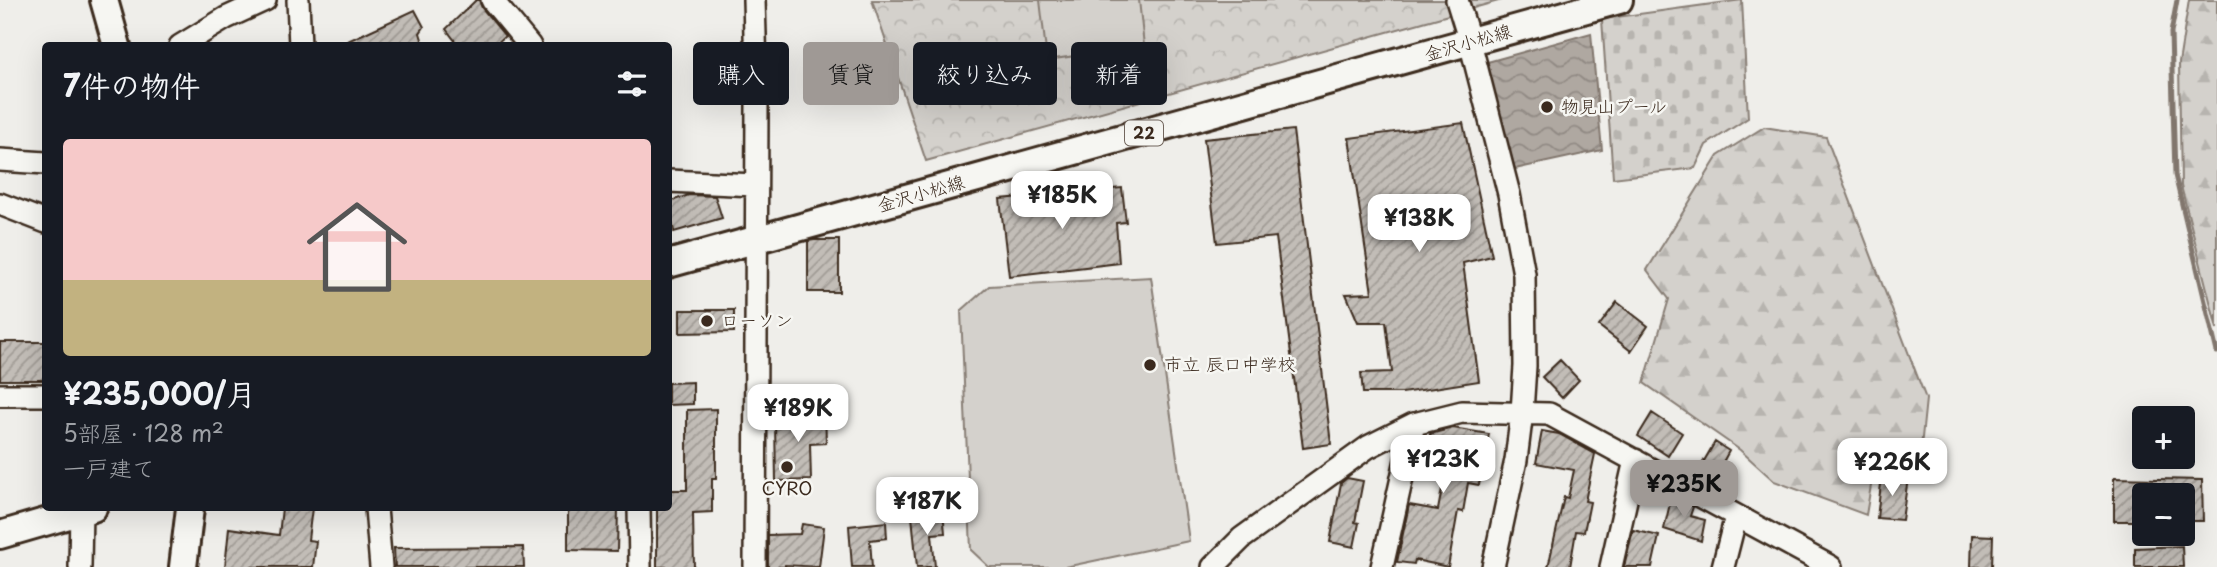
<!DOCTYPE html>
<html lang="ja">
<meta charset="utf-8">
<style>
body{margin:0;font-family:"Playpen Sans","Klee One",sans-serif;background:#242831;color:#f1f3f6;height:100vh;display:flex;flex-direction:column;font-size:26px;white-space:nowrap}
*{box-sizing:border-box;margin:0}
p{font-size:23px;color:#9ea1a6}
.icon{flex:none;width:38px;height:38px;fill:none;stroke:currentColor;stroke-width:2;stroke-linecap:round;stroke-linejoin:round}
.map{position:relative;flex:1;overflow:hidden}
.panel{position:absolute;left:42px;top:42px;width:630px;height:469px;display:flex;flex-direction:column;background:#171b24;border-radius:7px;box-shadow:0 7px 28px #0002}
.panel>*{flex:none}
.top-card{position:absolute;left:693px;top:42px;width:665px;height:63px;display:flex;gap:14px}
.fabs{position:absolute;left:2132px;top:406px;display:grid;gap:14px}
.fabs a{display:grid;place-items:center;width:63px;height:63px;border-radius:7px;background:#171b24;box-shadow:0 7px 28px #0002;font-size:35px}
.price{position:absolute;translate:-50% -60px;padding:0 16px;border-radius:14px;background:#fff;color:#222;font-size:23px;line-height:46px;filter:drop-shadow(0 2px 4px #0008)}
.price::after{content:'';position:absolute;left:50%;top:42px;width:21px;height:16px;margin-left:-10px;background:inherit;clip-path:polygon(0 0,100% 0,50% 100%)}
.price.on{background:#9f9995;color:#111}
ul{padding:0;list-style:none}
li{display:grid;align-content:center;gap:14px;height:371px;padding:0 21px}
li span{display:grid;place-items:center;height:217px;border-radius:7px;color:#555}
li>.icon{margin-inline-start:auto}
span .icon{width:126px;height:126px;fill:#fffc;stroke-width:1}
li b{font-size:30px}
h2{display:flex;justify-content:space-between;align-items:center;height:84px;padding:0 21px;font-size:30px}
.chip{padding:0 24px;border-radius:7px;background:#171b24;box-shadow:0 7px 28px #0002;font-size:24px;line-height:63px}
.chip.on{background:#9f9995;color:#111}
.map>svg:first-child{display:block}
.forest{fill:url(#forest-firs);stroke:#887e75;stroke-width:2}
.cemetery{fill:url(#cemetery-stones);stroke:#887e75;stroke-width:2}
.park{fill:url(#park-crowns);stroke:#887e75;stroke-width:2}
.pitch{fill:#d4d1cc;stroke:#887e75;stroke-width:2}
.water{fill:url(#water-waves);stroke:#81766d;stroke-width:2}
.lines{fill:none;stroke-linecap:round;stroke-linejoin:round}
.stream{stroke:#81766d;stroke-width:5}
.building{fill:url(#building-hatch);stroke:#3b2a1e;stroke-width:2}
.minor-casing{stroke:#3b2a1e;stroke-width:26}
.major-casing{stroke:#3b2a1e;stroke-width:32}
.minor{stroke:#f6f6f2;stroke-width:21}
.major{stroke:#f6f6f2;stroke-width:26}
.poi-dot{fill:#3b2a1e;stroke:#f6f6f2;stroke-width:2.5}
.labels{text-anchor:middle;stroke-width:5;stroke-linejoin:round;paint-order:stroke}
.shield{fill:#f6f6f2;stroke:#73675e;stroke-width:2}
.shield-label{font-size:16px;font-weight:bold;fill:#3b2a1e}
.street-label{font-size:18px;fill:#3b2a1e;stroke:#f6f6f2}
.poi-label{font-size:18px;fill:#3b2a1e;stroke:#f6f6f2;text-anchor:start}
</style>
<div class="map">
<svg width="2217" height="567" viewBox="0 0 2217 567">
<defs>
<pattern id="forest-firs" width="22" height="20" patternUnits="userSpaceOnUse" patternTransform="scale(1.75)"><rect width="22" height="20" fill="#d4d1cc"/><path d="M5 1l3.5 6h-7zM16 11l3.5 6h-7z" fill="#b7b4af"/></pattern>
<pattern id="cemetery-stones" width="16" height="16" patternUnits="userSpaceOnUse" patternTransform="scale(1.75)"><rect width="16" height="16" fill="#d4d1cc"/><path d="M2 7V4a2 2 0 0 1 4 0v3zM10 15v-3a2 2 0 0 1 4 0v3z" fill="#b7b4af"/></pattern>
<pattern id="park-crowns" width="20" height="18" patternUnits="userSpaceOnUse" patternTransform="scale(1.75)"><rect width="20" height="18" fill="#d4d1cc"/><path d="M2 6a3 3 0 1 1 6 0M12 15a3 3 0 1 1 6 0" fill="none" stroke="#b7b4af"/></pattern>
<pattern id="water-waves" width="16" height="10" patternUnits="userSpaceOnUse" patternTransform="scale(1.75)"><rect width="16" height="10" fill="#afa8a1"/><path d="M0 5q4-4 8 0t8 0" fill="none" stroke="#908983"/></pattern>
<pattern id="building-hatch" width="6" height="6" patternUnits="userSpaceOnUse" patternTransform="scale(1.75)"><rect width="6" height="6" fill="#c2bdb7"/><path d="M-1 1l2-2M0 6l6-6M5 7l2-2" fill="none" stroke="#9f9a94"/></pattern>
</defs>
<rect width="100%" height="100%" fill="#efeeea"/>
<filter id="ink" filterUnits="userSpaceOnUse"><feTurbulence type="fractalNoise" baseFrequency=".0143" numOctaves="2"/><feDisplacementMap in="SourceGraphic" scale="14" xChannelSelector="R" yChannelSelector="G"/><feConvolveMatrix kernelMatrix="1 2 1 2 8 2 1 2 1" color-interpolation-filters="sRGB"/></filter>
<g filter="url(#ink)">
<path class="forest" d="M2189,0H2217V329L2181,186L2179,63Z
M1764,127L1826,137L1926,399L1919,467L1875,462L1866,515L1774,481L1740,450L1644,383L1669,299L1647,270L1718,156Z"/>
<path class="cemetery" d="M1742,0L1748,118L1706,145L1695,168L1613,178L1602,19Z"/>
<path class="park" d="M872,0H1502L926,161Z"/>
<path class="pitch" d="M1040,0H1139L1144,46L1047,60Z
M1151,277L1189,541L1065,567H989L971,550L961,311L989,286Z"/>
<path class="water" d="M1591,33L1602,150L1515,169L1484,63Z"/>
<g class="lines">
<path class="stream" d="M2177,0L2171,33L2175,175L2217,352"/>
</g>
<path class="building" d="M476,0H479L482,8L505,36L494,46H459L446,29Z
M415,10L424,27L420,33L424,46H337Z
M1463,123L1492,256L1463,263L1479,381L1402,393H1363L1361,373L1392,372L1386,322H1358L1346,294L1372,293L1349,138Z
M1293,130L1331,444L1303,448L1276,237L1217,243L1204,139Z
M1122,188L1126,222L1116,223L1119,263L1009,276L1000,199Z
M689,195L715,196L722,218L674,232L668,202Z
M814,240H839V292H808V241Z
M1617,302L1648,326L1631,351L1599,326Z
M680,310H734V332L680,333Z
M0,342H46V380H0Z
M1560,360L1579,380L1562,398L1542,377Z
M693,382V404L668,405V383Z
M716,409V479H712V512L693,513L694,567H657V508H668V490H687V410Z
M825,409L826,443L810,444L811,480L776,481L775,422L792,421V412Z
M1652,413L1682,433L1668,456L1638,436Z
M1453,428L1489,434L1479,485L1468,483L1463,512L1458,511L1448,567L1415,560L1414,564L1397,562L1409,505L1438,510L1444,478L1416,473L1421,452H1427L1430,434Z
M1542,431L1559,434L1595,454L1585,501L1590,502L1584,532L1576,531L1570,567H1548L1564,497L1568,498L1574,470L1536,463Z
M1715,442L1729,451L1712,482L1697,473Z
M1882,475L1908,478L1902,520L1877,518Z
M1347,478L1363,481L1355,522L1359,523L1354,547L1330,542L1341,483Z
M2114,478L2202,480L2203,521H2182V495H2144V521H2114Z
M1672,495L1693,507L1690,516L1705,520L1701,541L1664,529Z
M282,508H312L308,540L316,541L313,567H225L229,528L279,535Z
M568,508H618L617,551L568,550Z
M943,511L945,533L932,534L935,567H917L912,516Z
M886,522L887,538L870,540L872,567H852L849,526Z
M802,524L824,527L819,567L785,565V567H768V535L800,534Z
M1633,530L1659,536L1652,567H1624Z
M1972,535L1993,536L1992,567H1971Z
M2182,546L2183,567H2135V548Z
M523,547L524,567H395L394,548Z"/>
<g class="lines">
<defs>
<path id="minor" d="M298,0L300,46
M492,0L530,46
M754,0L757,104L755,567
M1457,0L1470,42L1509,194L1524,274L1525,366L1522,412L1516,460L1493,567
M180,46L226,18L265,0
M0,160L46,163
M668,181L755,185
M0,204L46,222
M0,395H46
M376,508L381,567
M639,508L640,567
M80,567L81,508
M1213,567L1242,538L1368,447L1414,424L1462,412L1549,414L1831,567
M1382,567L1414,424
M1611,567L1635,460
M1723,567L1736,516"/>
<path id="major" d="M104,0L117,46
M668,264L1619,0
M0,535L93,508
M183,567L190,508"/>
</defs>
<use href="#minor" class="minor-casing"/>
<use href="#major" class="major-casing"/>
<use href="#minor" class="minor"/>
<use href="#major" class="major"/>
</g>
</g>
<g class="poi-dot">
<circle cx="1547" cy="107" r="7"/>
<circle cx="707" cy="321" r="7"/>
<circle cx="1150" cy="365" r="7"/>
<circle cx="787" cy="467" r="7"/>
</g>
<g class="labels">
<rect class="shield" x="1125" y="120.5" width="38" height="25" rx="5"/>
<g class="shield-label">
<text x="1144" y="139">22</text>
</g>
<g class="street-label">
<text transform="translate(1468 43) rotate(-16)" y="6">金沢小松線</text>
<text transform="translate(921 194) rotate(-16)" y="6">金沢小松線</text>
</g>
<g class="poi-label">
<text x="1561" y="113">物見山プール</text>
<text x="721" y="327">ローソン</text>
<text x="1164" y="371">市立 辰口中学校</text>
<text x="787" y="495" text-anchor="middle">CYRO</text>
</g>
</g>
</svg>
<div class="fabs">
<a>+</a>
<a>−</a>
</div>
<b class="price" style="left:1062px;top:231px">¥185K</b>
<b class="price" style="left:1419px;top:254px">¥138K</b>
<b class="price" style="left:798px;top:444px">¥189K</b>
<b class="price" style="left:1443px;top:495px">¥123K</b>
<b class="price" style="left:1892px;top:498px">¥226K</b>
<b class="price on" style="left:1684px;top:520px">¥235K</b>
<b class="price" style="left:927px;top:537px">¥187K</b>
<div class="top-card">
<a class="chip">購入</a>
<a class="chip on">賃貸</a>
<a class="chip">絞り込み</a>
<a class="chip">新着</a>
</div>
<section class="panel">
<h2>7件の物件<svg class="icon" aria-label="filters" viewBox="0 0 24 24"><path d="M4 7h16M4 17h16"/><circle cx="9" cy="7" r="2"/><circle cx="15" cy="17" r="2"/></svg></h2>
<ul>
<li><span style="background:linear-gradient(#f6c9c9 65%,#c2b280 0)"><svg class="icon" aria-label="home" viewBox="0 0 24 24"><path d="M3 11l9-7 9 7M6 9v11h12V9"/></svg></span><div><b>¥235,000/月</b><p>5部屋 · 128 m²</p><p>一戸建て</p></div></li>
</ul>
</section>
</div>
